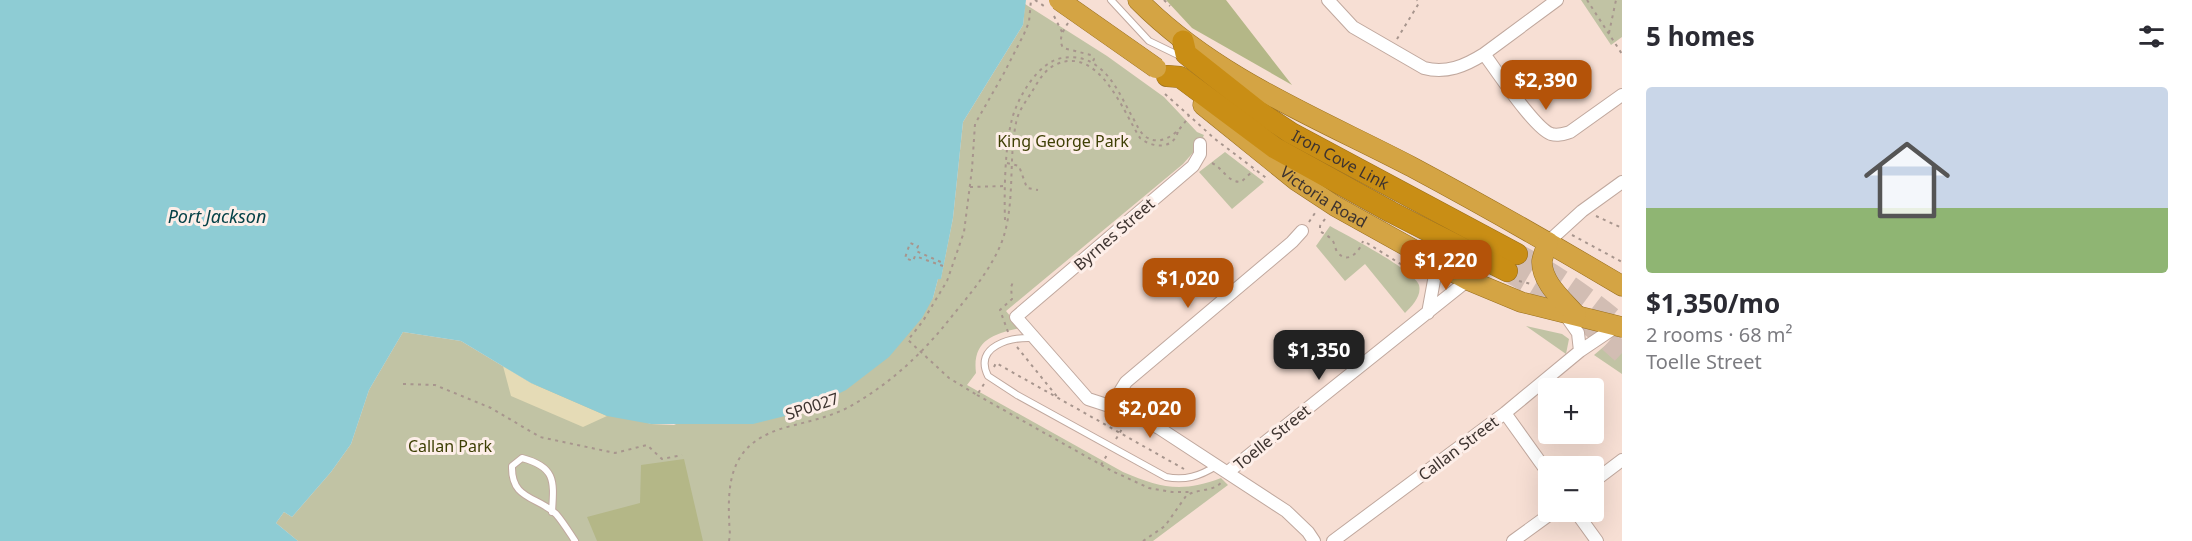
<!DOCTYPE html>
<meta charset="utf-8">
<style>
body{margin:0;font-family:"Noto Sans",sans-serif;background:#f2f2f3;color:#2b2b33;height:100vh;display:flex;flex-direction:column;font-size:22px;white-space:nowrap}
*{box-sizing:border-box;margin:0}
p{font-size:20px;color:#7c7c81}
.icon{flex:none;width:33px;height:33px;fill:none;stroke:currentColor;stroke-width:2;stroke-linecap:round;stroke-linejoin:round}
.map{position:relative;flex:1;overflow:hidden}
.drawer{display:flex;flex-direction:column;background:#fff;width:570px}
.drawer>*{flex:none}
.controls{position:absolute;left:1538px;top:378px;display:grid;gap:12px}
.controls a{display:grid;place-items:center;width:66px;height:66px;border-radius:6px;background:#fff;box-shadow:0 6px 24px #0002;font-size:30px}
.price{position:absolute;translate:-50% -51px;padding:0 14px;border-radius:12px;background:#b45309;color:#fff;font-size:20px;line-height:39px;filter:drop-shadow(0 2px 3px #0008)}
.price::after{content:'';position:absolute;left:50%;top:36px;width:18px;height:14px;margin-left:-9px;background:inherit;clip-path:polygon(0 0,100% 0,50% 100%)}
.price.on{background:#222;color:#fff}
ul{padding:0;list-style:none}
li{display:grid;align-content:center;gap:12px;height:318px;padding:0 24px}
li span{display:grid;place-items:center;height:186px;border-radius:6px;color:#555}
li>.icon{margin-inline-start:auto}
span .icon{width:108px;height:108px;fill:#fffc;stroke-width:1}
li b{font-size:26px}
h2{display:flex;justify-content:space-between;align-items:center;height:72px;padding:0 24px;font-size:26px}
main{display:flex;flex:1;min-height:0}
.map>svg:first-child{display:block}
.green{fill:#c1c3a4}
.forest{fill:#b4b787}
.sand{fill:#e5dbb6}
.water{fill:#8eccd4}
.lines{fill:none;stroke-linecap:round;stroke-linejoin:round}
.motorway-tunnel{stroke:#d2bdb3;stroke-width:21;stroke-dasharray:21 10;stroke-linecap:butt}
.service-casing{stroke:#c0a89e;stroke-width:8}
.minor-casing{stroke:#c0a89e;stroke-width:14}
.trunk-casing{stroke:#986e1e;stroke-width:21}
.motorway-casing{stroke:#986e1e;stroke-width:22}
.path{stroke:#a7958d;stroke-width:2;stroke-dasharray:3 4.5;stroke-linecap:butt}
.service{stroke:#fff;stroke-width:6}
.minor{stroke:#fff;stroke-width:12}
.trunk{stroke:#d4a444;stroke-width:20}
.motorway{stroke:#c98e15;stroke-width:21}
.trunk-bridge-casing{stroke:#986e1e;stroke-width:21;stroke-linecap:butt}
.path-bridge{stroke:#a7958d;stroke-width:2;stroke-dasharray:3 4.5;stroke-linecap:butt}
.trunk-bridge{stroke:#d4a444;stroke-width:20}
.labels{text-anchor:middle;stroke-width:6;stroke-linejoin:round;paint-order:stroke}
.park-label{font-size:16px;fill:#3e3f04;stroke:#fdeee8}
.street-label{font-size:16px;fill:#3d332f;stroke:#fdeee8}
.water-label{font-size:18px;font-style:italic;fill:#054147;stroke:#fdeee8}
</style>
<main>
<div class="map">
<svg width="1622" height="541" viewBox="0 0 1622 541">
<rect width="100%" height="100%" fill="#f7dfd4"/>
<path class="green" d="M1581,0H1622V37L1611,45Z
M1025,4L1107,56L1164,97L1197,132L1204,135L1203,137L1205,139L1183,164L1006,311L1020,328C992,334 972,341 976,373L967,385L1123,472C1160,488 1182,493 1221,478L1228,485L1153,541H298L276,523L284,512L292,517L331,472L351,444L369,390L403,332L461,341L531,383L651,424L674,425L933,298L938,279L941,278L953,218L963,122L1023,25Z
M1225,152L1264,182L1232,209L1199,172Z
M1330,226C1346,235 1414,270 1419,285C1422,296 1412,306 1405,313L1365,264L1345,281L1316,246Z
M1526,326L1562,334L1569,339L1566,354Z
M1607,344L1622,351V374L1594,355Z"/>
<path class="forest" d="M1166,0H1226L1292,85L1192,28Z
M684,459L703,541H597L587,517L640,503L641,465Z"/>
<path class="sand" d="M503,366L531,383L607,416L583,427L511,396Z"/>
<path class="water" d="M0,0H1026L1023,25L963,122L953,218L941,279H938L933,298L922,318L889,357L846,390L801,412L753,424H651L607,416L531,383L461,341L403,332L369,390L351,444L331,472L292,517L284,512L276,523L298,541H0Z"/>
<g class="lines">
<path class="motorway-tunnel" d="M1517,254C1555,274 1589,298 1622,326
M1507,271C1551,295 1585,319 1622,353"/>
<defs>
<path id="service" d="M1111,0L1149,41L1182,57
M1033,338C1011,337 973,346 988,376L1017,395L1166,477C1185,481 1200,476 1216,466
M552,512C554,481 556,467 522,458L512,466C511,500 537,496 556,514C563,522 569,532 575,541"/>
<path id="minor" d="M1328,0L1353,27L1424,68C1446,74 1465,66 1484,54L1557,0
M1484,54C1497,71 1534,128 1551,134C1558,136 1563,134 1570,132L1622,95
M1200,144V154L1193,166L1016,317L1088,399L1131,413L1159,428L1286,511L1308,532L1314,541
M1548,242L1582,211L1622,182
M1428,313L1437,264
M1564,313L1578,333L1580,351
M1118,409L1121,390L1126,382L1292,242L1302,231
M1505,413L1548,473
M1228,472L1468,280
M1593,482L1622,460
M1576,512L1597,541
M1333,541L1505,413L1580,351L1617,326
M1513,541L1553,512"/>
<g id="trunk">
<path d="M1138,0C1215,78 1316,117 1412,167C1483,205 1553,245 1622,286"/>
<path id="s1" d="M1203,105L1297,181L1335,206L1468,280L1521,302L1622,327"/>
<path d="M1548,242C1546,248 1543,255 1542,261C1541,282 1563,300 1576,315"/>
</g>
<g id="motorway">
<path id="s2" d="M1183,41L1186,54L1258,111L1291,133L1517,254"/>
<path d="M1167,76L1180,77L1275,148L1391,212L1507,271"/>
</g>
</defs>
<use href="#service" class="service-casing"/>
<use href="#minor" class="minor-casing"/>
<use href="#trunk" class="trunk-casing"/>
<use href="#motorway" class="motorway-casing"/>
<path class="path" d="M1164,0L1170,6
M1587,0L1622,54
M1054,16L1062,32
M1068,23C1063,31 1058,39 1063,48L1091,55L1094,59L1093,61
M1609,33L1616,0
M1397,39L1419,3L1417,0
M1165,94L1215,139L1269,180
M1007,163L1019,166L1027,188L1038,190
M1212,163C1224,169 1227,182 1241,182L1254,170
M970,187L1006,186
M1596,216L1622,228
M1325,219L1320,226V231C1324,234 1329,236 1332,240C1335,243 1335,250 1338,253C1349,265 1360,250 1363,241
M1005,220C1004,191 1005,146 1012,119C1018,97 1038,62 1062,58C1074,56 1087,58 1097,66C1114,78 1123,101 1133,118C1137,125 1140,133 1146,137C1163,148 1182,130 1189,115
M1309,222L1315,213
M1572,235L1622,262
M1367,243L1423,278
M943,266L915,256L913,261L905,258L910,243L918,246L916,251L943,263
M1519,281L1531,284
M1008,332L1000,310L1012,299L1011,287L1013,282
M1017,347L1059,399
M994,367L996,363L1184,469
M403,384L435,385L491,408L540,437L615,453L647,445L662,459L682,455
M984,384L977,395L949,378L908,340L923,321L947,281L964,232L972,169L975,124L1004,73L1024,34L1029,22L1031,0
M977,395L1112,471L1149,488L1172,492H1190
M1116,439L1125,424
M1101,465L1107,455
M729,541L730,535C726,480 729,441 791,426C810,421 829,417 847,408C884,388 917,359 944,326C964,301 988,275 1001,244C1016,206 1008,162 1016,123C1018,111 1027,100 1033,90C1039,80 1045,69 1057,64C1099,46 1123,111 1140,138C1152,148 1174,150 1178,131
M1143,541L1165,526L1186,496C1197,488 1211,493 1222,482"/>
<use href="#service" class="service"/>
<use href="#minor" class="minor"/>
<use href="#trunk" class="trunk"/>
<use href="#motorway" class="motorway"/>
<defs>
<path id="trunk-bridge" d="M1059,0L1156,68"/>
</defs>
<use href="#trunk-bridge" class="trunk-bridge-casing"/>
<path class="path-bridge" d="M1035,0L1044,6"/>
<use href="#trunk-bridge" class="trunk-bridge"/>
</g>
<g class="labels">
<g class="park-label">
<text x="1063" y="147">King George Park</text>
<text x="450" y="452">Callan Park</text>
</g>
<g class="street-label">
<text dy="6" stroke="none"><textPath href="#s2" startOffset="201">Iron Cove Link</textPath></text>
<text dy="6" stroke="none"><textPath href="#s1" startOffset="152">Victoria Road</textPath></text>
<text transform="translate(1114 234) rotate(-41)" y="6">Byrnes Street</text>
<text transform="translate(812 406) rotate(-18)" y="6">SP0027</text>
<text transform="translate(1272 437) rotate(-39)" y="6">Toelle Street</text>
<text transform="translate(1458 448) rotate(-37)" y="6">Callan Street</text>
</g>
<g class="water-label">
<text x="217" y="223">Port Jackson</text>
</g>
</g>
</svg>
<div class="controls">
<a>+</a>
<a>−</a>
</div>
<b class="price" style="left:1546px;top:111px">$2,390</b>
<b class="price" style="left:1446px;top:291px">$1,220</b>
<b class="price" style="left:1188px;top:309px">$1,020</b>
<b class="price on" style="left:1319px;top:381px">$1,350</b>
<b class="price" style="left:1150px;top:439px">$2,020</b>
</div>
<section class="drawer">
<h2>5 homes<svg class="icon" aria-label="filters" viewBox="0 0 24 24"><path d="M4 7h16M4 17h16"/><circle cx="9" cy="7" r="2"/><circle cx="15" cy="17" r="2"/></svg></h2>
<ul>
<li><span style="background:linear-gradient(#c9d6e8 65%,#8fb573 0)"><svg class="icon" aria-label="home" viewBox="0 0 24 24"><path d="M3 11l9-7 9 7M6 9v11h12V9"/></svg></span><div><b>$1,350/mo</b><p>2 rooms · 68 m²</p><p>Toelle Street</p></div></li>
</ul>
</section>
</main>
